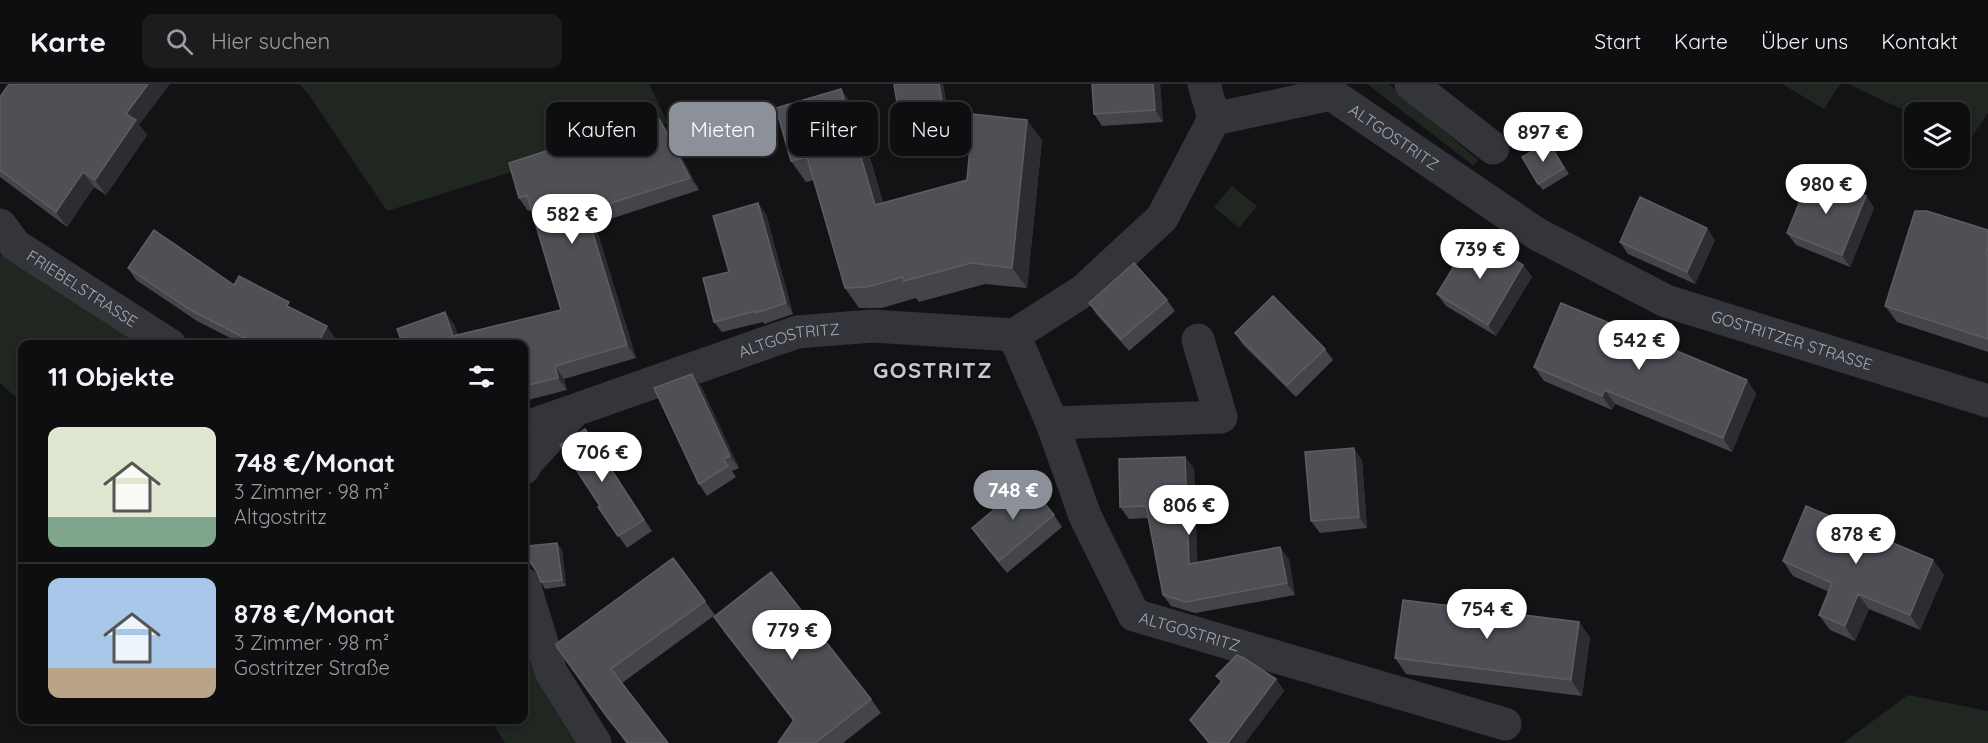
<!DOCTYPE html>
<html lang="de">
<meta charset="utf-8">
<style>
body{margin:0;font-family:Quicksand,sans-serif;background:#1c1c1e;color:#f1f3f6;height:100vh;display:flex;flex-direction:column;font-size:22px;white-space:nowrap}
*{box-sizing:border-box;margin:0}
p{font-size:20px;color:#9b9c9f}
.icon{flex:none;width:33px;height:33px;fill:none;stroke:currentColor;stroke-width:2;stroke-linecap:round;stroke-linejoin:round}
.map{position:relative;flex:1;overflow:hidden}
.side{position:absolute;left:18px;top:256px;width:510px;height:384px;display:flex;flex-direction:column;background:#0e0e10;border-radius:12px;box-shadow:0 3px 9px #0003,0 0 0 2px #2e2e30}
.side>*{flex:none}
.hud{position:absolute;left:546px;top:18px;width:570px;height:54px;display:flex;gap:12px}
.fabs{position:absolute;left:1904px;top:18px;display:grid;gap:12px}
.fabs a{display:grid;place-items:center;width:66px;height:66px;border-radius:12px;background:#0e0e10;box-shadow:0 3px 9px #0003,0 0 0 2px #2e2e30;font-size:30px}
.price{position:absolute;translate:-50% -51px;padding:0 14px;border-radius:21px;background:#fff;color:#222;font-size:20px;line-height:39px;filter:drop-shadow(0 2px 3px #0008)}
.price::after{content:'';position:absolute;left:50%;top:36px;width:18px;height:14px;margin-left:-9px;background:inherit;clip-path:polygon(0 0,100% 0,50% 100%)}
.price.on{background:#8c9099;color:#fff}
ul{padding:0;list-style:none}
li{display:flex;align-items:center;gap:18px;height:150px;padding:0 30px}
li+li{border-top:2px solid #2e2e30}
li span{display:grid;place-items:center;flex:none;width:168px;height:120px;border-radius:12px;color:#555}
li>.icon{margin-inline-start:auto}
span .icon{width:72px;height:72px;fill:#fffc;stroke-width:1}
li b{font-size:26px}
h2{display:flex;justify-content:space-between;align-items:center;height:72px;padding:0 30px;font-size:26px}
.pill{padding:0 21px;border-radius:12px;background:#0e0e10;box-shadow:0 3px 9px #0003,0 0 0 2px #2e2e30;font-size:21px;line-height:54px}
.pill.on{background:#8c9099;color:#fff}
header{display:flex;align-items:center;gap:36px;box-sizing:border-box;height:84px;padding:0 30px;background:#0e0e10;border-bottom:2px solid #2e2e30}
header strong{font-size:28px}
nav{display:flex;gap:33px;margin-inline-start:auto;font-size:21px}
.search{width:420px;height:54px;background:#1c1c1e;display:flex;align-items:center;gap:15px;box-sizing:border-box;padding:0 21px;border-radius:12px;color:#9b9c9f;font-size:22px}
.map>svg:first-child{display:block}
.green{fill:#1f2720}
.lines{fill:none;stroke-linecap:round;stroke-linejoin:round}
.minor{stroke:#34353a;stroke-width:33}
.wall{fill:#44454a}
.shaded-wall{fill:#2c2d30}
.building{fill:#4f5056;stroke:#5c5e64;stroke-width:1.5}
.labels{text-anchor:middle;stroke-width:4.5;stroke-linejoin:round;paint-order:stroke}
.street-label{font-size:16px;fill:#a4a9b5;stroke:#0e0e10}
.district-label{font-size:22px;font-weight:bold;letter-spacing:1.5px;fill:#c5c8d1;stroke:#0e0e10}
</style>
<header>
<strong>Karte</strong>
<div class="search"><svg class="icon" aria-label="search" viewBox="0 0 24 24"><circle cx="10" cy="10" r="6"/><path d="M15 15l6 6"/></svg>Hier suchen</div>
<nav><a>Start</a><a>Karte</a><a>Über uns</a><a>Kontakt</a></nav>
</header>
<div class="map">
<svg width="1988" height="659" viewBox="0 0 1988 659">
<rect width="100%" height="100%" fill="#131315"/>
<path class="green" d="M299,0H649L668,39L387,127L309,11Z
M1367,0H1389L1478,76L1474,82Z
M1782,0H1840L1824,25Z
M1848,0H1988V29L1969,57L1959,53V28H1914V31Z
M1232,102L1257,122L1239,144L1214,123Z
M15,161L170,261H22V319L0,299V171L2,172Z
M524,560L537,597L575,659H505L491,636H524Z
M1908,611L1988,627V659H1843Z"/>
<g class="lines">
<g class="minor">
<path d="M1204,0L1214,35"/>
<path d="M1411,0L1493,64"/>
<path id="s1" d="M0,141L15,161L170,261"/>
<path id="s2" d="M1014,251L1052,339L1085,432L1134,531L1505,640"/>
<path d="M1052,339L1221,333L1198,256"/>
<path id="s3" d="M524,344L797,248L872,242L1014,251L1083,207L1162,134L1214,35L1331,10L1537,150L1666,217L1988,317"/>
<path d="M524,384L525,380L572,329"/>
<path d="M524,500L551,588L595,659"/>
</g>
</g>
<path class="wall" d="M894,0H943L947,23L903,32L898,25Z
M1160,0L1163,38L1102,42L1094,30Z
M0,13L139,41L147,51L106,111L94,103L67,143L0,93Z
M856,25L883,119L967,96L1042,56L1027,204L985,200L919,218L916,214L882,224H859L845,204L814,96L806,98L791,77Z
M657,31L666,44L699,106L595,140L636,274L564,295L567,306L524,317V261L397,245L454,240L458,251L561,226L531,126L528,127L519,114Z
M1548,57L1569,90L1543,106L1538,100Z
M1866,112L1874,124L1850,183L1796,161L1787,149Z
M766,130L793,230L764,240L763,238L722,248L714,238L729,188Z
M1988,146V268L1897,238L1885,222Z
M1715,156L1695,200L1628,170L1620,158Z
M1523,181L1532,193L1496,252L1446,222L1437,210Z
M128,184L234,201L293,225L335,254L331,261H244L197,237L136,196Z
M1167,216L1175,227L1129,267L1097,231L1089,219Z
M1235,249L1325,265L1333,276L1296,313L1243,261Z
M1534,283L1747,296L1756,310L1732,368L1615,320L1612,326L1544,297Z
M701,302L739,384L732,387L736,393L707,412L699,400Z
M593,357L652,447L627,464L598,423L600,422Z
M1185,373L1194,385L1197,478L1289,475L1295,511L1195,529L1171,522L1163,511L1148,434L1129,435L1120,423Z
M1362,376L1367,444L1320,449L1311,437Z
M1054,431L1062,443L1007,489L980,456L972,444Z
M562,465L566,502L545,505L541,498L538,489L530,478Z
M1933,476L1944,491L1920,546L1869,525L1855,557L1830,546L1819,531L1829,508L1793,492L1783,477Z
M705,517L715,531L622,599L668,659H626L558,565Z
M714,533L871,615L881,629L843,659H778L793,637L724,548Z
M1579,538L1590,554L1582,612L1406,590L1395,574Z
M1216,592L1276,595L1284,607L1245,659H1208L1190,636L1221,598Z"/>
<path class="shaded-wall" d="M148,0H170L139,41L147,51L106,111L95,96L126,30Z
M939,0H943L947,23L942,17Z
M1153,0H1160L1163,38L1155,26Z
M841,5L856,25L889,142L875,121Z
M657,31L666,44L699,106L690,94Z
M1027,36L1042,56L1027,204L1012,184Z
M83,88L94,103L67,143L56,128Z
M1866,112L1874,124L1850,183L1842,171Z
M758,119L766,130L793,230L786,219Z
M586,127L595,140L636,274L627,261Z
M1707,144L1715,156L1695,200L1687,188Z
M1523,181L1532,193L1496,252L1488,241Z
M445,228L454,240L461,261L453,252Z
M327,242L335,254L331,261H317Z
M555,282L564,295L567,306L558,294Z
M692,290L701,302L739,384L730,372Z
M1747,296L1756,310L1732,368L1723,354Z
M1605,306L1615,320L1612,326L1602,312Z
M585,345L593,357L652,447L644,436Z
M1354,364L1362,376L1367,444L1359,433Z
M1185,373L1194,385L1198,492L1189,480Z
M557,459L562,465L566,502L562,496Z
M1280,463L1289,475L1295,511L1287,499Z
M1933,476L1944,491L1920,546L1910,531Z
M1858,510L1869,525L1855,557L1845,542Z
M1579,538L1590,554L1582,612L1571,596Z
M1276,595L1284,607L1245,659H1228Z"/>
<path class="building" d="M9,0H148L126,30L136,36L95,96L83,88L56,128L0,86V13Z
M894,0H939L942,17L898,25Z
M1092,0H1153L1155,26L1094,30Z
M841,5L875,121L967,96L973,30L1027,36L1012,184L971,179L904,197L903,193L867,203L845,204L807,73L791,77L776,24Z
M657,31L690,94L586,127L627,261L555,282L558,294L524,302V261H403L397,245L445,228L453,252L561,226L527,111L519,114L509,79Z
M1548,57L1564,84L1538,100L1522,73Z
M1811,90L1866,112L1842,171L1787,149Z
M1640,113L1707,144L1687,188L1620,158Z
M758,119L786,219L756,229V227L714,238L703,194L729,188L713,132Z
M1915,127H1927L1988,146V164L1986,171H1988V255L1885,222Z
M154,146L234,201L239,192L289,218L287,222L327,242L317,261H274L268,258L266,261H258L189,225L128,184Z
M1473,151L1523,181L1488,241L1437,210Z
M1134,179L1167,216L1121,255L1089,219Z
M1273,212L1325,265L1287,301L1235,249Z
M1561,219L1747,296L1723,354L1605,306L1602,312L1534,283Z
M692,290L730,372L723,375L728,382L699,400L654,304Z
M585,345L644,436L618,452L598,423L600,422L560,361Z
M1354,364L1359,433L1311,437L1305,368Z
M1185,373L1189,480L1280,463L1287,499L1186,518L1163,511L1146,422L1120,423L1119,375Z
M1027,398L1054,431L999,477L972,444Z
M1806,422L1933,476L1910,531L1858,510L1845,542L1819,531L1832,499L1783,477Z
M557,459L562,496L541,498L537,488L530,478L528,462Z
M673,474L705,517L611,585L668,659H628L607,633L558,565L556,560Z
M771,488L871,615L815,659H778L794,636L714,533Z
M1403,516L1579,538L1571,596L1395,574Z
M1237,571L1244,574L1276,595L1228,659H1210L1190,636L1222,597L1216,592Z"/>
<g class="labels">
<g class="street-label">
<text dy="6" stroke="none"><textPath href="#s3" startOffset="1004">ALTGOSTRITZ</textPath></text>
<text dy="6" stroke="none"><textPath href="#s1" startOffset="105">FRIEBELSTRASSE</textPath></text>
<text dy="6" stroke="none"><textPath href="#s3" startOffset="280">ALTGOSTRITZ</textPath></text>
<text dy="6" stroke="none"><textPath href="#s3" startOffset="1454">GOSTRITZER STRASSE</textPath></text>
<text dy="6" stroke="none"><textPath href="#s2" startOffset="363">ALTGOSTRITZ</textPath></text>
</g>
<g class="district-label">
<text x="933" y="294">GOSTRITZ</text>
</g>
</g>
</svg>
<div class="fabs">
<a><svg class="icon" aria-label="layers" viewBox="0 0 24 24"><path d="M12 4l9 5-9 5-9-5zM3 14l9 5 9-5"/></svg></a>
</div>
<b class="price" style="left:1543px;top:79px">897 €</b>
<b class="price" style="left:1826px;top:131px">980 €</b>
<b class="price" style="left:572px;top:161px">582 €</b>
<b class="price" style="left:1480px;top:196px">739 €</b>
<b class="price" style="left:1639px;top:287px">542 €</b>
<b class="price" style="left:602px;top:399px">706 €</b>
<b class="price on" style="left:1013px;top:437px">748 €</b>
<b class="price" style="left:1189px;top:452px">806 €</b>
<b class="price" style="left:1856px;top:481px">878 €</b>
<b class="price" style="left:1487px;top:556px">754 €</b>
<b class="price" style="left:792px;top:577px">779 €</b>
<div class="hud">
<a class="pill">Kaufen</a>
<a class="pill on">Mieten</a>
<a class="pill">Filter</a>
<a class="pill">Neu</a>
</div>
<section class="side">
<h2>11 Objekte<svg class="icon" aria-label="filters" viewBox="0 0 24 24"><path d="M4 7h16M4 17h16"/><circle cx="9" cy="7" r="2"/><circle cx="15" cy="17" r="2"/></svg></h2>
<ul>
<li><span style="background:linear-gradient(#dfe7d0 75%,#7fa58c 0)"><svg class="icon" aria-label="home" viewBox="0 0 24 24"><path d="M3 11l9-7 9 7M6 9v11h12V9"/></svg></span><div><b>748 €/Monat</b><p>3 Zimmer · 98 m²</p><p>Altgostritz</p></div></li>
<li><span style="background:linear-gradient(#a9c7e8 75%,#b9a48a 0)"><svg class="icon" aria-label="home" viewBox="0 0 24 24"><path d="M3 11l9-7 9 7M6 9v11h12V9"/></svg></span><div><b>878 €/Monat</b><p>3 Zimmer · 98 m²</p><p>Gostritzer Straße</p></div></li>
</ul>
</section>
</div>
